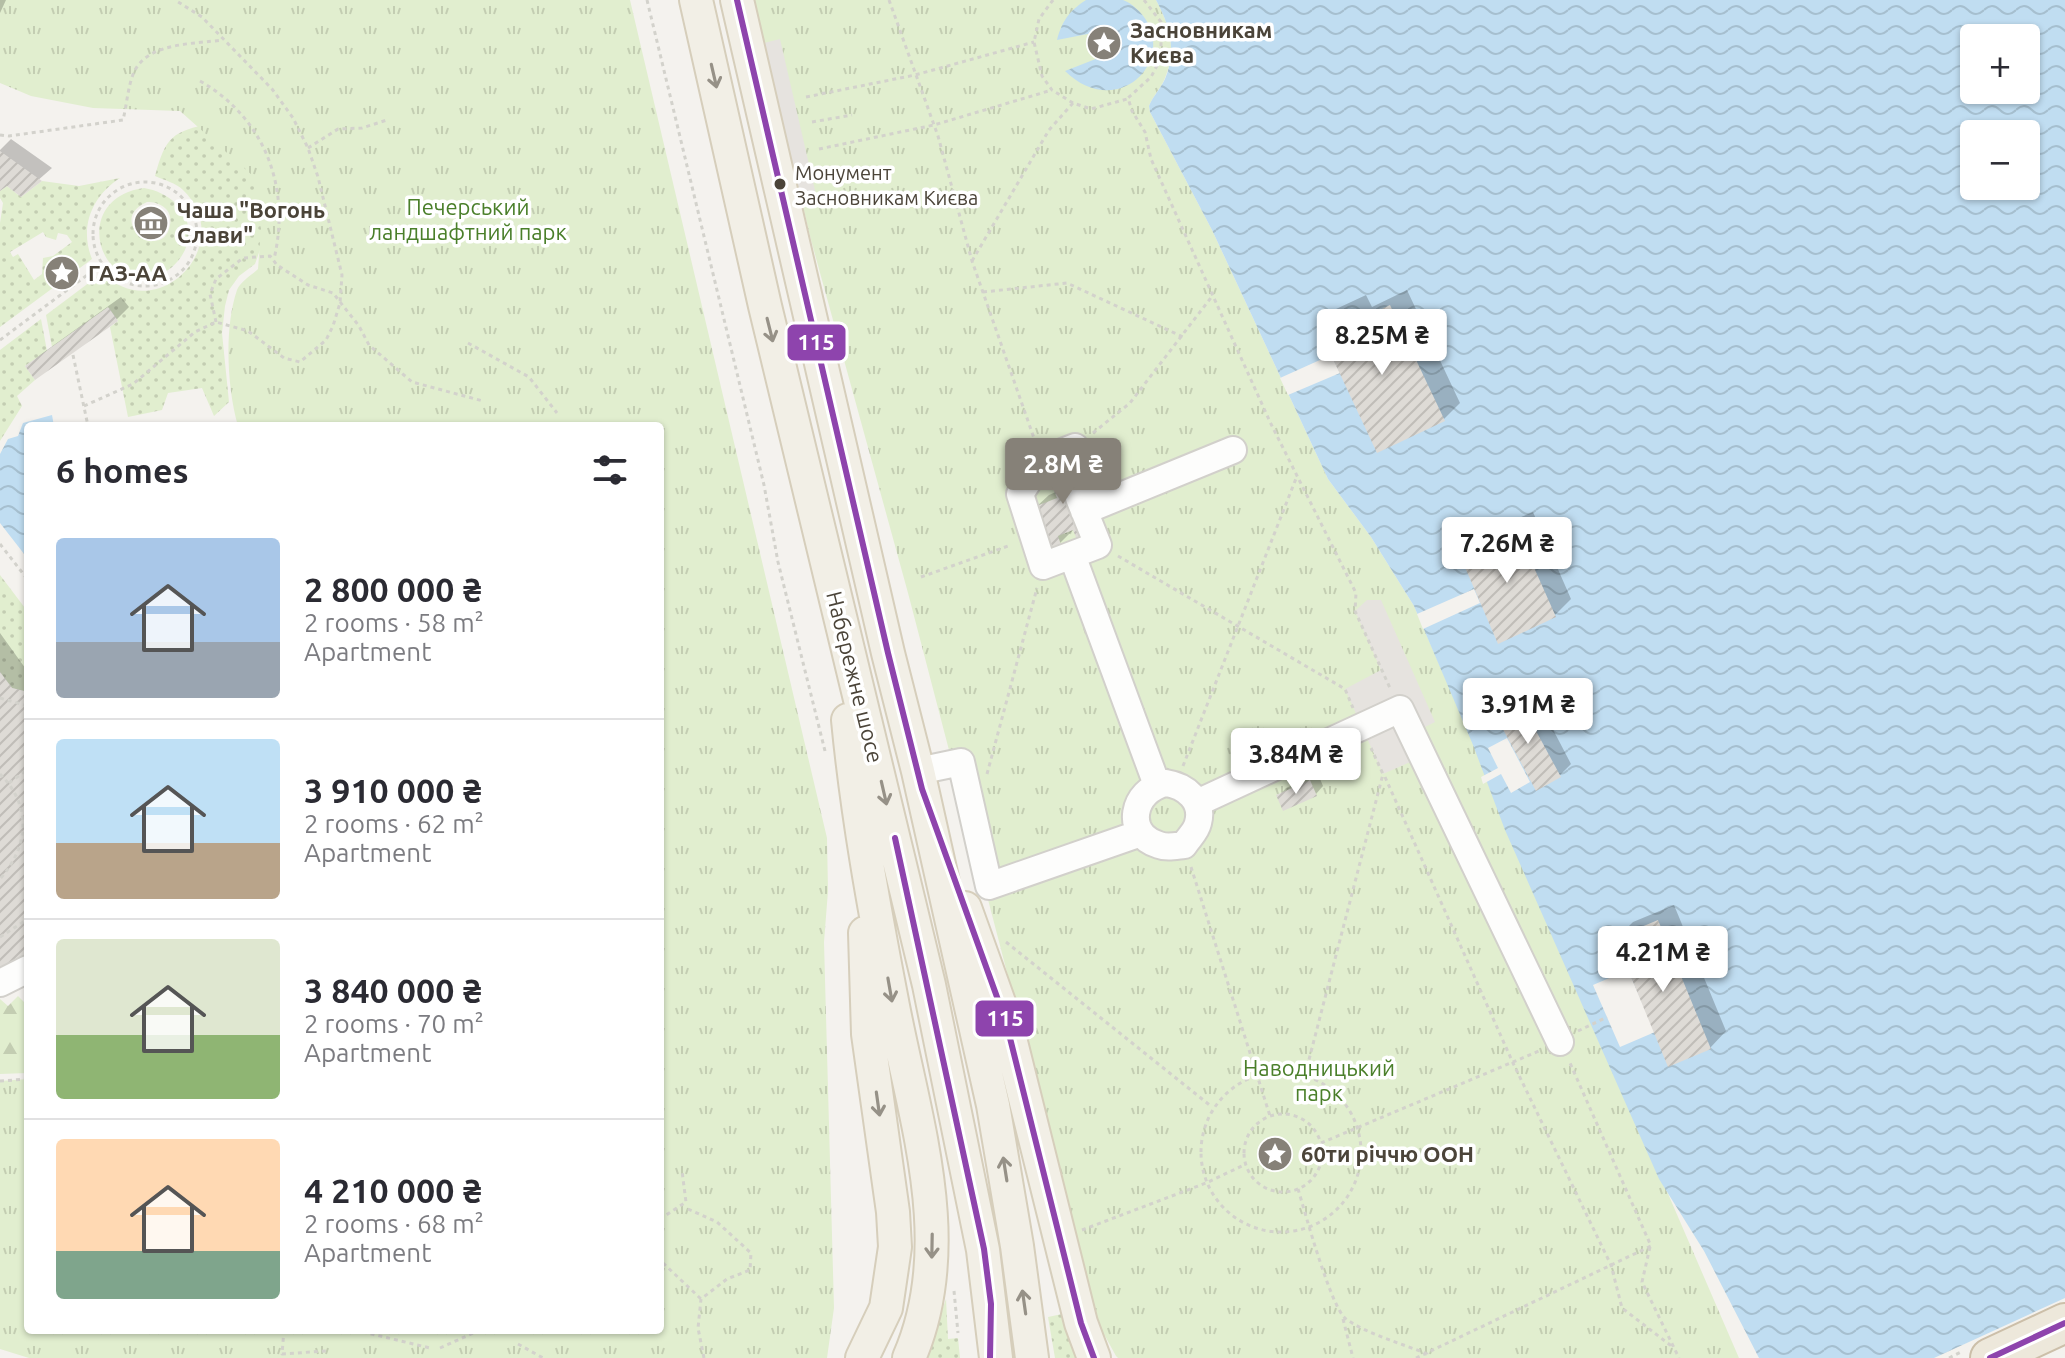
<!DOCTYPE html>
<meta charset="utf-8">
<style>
body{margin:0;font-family:Ubuntu,sans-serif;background:#f2f2f3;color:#2b2b33;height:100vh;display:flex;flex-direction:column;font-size:30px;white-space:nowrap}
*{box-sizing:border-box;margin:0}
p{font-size:26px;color:#7c7c81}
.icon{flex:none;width:44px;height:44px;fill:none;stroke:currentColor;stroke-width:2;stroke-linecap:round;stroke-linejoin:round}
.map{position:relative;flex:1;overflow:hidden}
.side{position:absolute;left:24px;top:422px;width:640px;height:912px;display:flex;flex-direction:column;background:#fff;border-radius:8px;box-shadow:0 2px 6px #0004}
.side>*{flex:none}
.controls{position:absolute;left:1960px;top:24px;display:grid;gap:16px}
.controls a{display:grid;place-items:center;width:80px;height:80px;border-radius:8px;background:#fff;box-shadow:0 2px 6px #0004;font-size:40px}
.price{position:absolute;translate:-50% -68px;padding:0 18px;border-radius:8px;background:#fff;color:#222;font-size:26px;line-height:52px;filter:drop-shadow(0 2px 4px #0008)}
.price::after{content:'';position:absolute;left:50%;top:48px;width:24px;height:18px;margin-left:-12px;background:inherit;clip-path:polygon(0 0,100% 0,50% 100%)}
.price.active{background:#868178;color:#fff}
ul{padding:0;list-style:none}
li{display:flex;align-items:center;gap:24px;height:200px;padding:0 32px}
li+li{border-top:2px solid #e1e1e2}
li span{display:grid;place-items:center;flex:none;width:224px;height:160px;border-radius:8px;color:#555}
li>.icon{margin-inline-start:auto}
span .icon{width:96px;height:96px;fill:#fffc;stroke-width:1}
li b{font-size:34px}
h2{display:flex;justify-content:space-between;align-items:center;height:96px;padding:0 32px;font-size:34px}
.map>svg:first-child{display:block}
.grass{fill:url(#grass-dots);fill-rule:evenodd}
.forest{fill:url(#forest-firs)}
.park{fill:url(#park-tufts)}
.parking{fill:#e6e3df}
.water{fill:url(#water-waves);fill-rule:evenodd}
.pier{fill:#f4f2ee}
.shadow{fill:#0003}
.building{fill:url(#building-hatch)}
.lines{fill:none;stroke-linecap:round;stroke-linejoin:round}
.minor-casing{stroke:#d2d0cb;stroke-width:30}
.major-casing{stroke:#d6cebb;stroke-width:36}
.highway-casing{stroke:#ccbfa9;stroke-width:42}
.path{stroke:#d3d2cc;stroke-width:3;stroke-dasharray:4 4;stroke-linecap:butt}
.minor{stroke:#fdfdfc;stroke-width:26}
.major{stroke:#f2efe6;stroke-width:32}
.highway{stroke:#ede8db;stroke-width:38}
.bus-1-casing{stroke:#fff;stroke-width:12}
.bus-1{stroke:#8e44ad;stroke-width:6}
.oneway{stroke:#969187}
.bus-dot{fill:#4b4439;stroke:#fff;stroke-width:3}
.labels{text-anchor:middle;stroke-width:7;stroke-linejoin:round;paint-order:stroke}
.bus-label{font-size:20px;fill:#4b4439;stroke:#fff;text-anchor:start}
.poi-label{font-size:22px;font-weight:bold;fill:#4b4439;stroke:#fff;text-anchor:start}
.park-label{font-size:22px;fill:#4a7f2a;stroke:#fff}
.street-label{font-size:22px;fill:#4b4439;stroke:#fff}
.line-badge{stroke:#fff;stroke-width:3}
.badge-label{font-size:22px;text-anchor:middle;font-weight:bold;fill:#fff}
</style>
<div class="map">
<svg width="2065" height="1358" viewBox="0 0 2065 1358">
<defs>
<pattern id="grass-dots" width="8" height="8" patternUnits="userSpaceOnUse" patternTransform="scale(2)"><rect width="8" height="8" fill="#e1eecf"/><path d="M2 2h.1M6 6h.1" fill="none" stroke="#c3cdb2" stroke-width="1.8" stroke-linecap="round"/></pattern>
<pattern id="forest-firs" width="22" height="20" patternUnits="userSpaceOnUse" patternTransform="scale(2)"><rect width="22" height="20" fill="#e1eecf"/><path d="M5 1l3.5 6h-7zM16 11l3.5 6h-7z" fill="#c3cdb2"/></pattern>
<pattern id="park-tufts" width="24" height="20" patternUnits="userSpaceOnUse" patternTransform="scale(2)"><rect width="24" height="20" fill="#e1eecf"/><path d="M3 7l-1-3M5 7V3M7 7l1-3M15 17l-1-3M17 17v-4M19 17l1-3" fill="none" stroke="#c3cdb2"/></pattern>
<pattern id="water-waves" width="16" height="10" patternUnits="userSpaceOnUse" patternTransform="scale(2)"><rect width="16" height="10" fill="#c0ddf1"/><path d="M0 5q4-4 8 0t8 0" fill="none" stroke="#a6bfcf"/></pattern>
<pattern id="building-hatch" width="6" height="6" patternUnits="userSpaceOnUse" patternTransform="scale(2)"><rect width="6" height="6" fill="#dedbd6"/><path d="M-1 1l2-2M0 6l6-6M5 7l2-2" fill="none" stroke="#c0bdb8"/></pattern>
</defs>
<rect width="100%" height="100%" fill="#f4f2ee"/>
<path class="grass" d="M212,123L258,175L267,230L255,264L239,276L229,290L225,306L222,333L229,402L214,416L202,388L168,393L162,410L128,417L110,327L118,321L109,308L52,347L46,315L102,273C159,328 238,243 183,190C176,183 164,180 155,176C166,136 172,132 212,123Z
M120,178C92,196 79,227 92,259L0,327V223L3,203L0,198V191L7,186L21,197L42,181L79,186ZM43,232L46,237L56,240L58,233L67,235L72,242L53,256L43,258L42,274L34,280L18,254L13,257L10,252Z
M144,188C174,193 198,218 185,250C179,262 170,271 158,275C97,296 70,198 144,188ZM147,202C160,202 173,209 170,225C163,264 104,221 147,202Z
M41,319L47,351L25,366L35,380L17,396L22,406L0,441V350Z
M0,575L28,612V692L12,688L0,672Z
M946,1299L948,1339L958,1338L960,1358H922L932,1339Z
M1062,1314L1081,1358H1055L1048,1317Z"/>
<path class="forest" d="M18,996L28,1006V1073L0,1074V999L8,1006Z"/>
<path class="park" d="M0,0H630L827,838L828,891L824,942L834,1308L827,1358H29L0,1349V1081L28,1079V1330H660V426H238C227,388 224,328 237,290C240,282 252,275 258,269L261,229L253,176L180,111L93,108L31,96L0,83Z
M754,0H1156C1170,26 1177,50 1165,78C1161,88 1153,96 1149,106L1150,112L1212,230L1328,479L1371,537L1414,606L1739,1358H1118L1116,1356L1099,1325L908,593L811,240Z"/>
<path class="parking" d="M780,39L817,199L802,203L764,43Z
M1367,600H1381L1435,722L1413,733L1424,756L1383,774L1345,689L1381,670L1355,611Z"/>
<path class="water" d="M1086,0C1097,0 1112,0 1123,0C1129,2 1135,7 1139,11C1182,56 1119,124 1065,71L1111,53L1103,31L1057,40C1062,21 1069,11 1086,0Z
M1156,0H2065V1358H1759L1704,1251L1659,1179L1505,830L1473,745L1414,606L1371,537L1328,479L1212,230L1150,112L1149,106C1153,96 1161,88 1165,79C1177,50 1170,26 1156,0ZM1974,38H2026V90H1974ZM1974,134H2026V186H1974Z
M52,415L54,426H28V559L0,523V454L8,439L18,436L23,423Z"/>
<path class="pier" d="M1331,355L1340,373L1288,395L1280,378Z
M1474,589L1480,603L1423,629L1417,614Z
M1507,738L1530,782L1511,793L1501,774L1483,784L1481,777L1498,768L1488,748Z
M1628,970L1655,1032L1620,1047L1593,985Z
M2065,1298V1358H1934Z"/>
<path class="shadow" d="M0,0H6L0,13Z
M11,139L52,168L21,195L7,183L0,188V150Z
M1407,290L1460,403L1443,420L1319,326L1336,309L1366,295L1372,307Z
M121,297L129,307L117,319L36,378L28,367L40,355Z
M1056,492L1075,528L1060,543L1036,507L1049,495Z
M1533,512L1571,599L1555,615L1460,552L1476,536Z
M0,633L28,672V957L0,969Z
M1518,691L1535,695L1571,764L1559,776L1506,703Z
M1318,774L1323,786L1316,794L1279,796L1286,788Z
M1674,905L1726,1031L1710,1048L1617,938L1633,922Z"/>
<path class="building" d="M0,151L42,181L21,197L7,186L0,191Z
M1390,305L1445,421L1377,453L1317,325L1350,310L1355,322Z
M108,307L118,321L35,380L25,366Z
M1073,458L1088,538L1078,542L1073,530L1058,536L1061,545L1051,549L1034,507L1057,498L1045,470Z
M1516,527L1556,617L1498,644L1458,551Z
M0,672L12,688L28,692V960L0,971Z
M1504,702L1523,707L1561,777L1536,791L1498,720Z
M1310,780L1317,796L1283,811L1276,795Z
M1658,920L1711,1049L1668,1067L1615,938Z"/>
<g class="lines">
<defs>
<path id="minor" d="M1075,447L1092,491L1079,498L1098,545L1043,566L1020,494L1042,460Z
M1084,511L1233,450
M1072,555L1157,785
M918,771L961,762L989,886L1141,833
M1166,783C1186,786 1204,801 1198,823C1196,832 1189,837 1184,845C1175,846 1167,848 1159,845C1123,834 1132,790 1166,783Z
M1197,803L1400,709L1560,1042
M0,983L28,969"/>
<path id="major" d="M696,0L765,306L929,985L983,1250L996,1358
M737,0L888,653L918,771L993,1105L1017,1246L1032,1358
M848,720C857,814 874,908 892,1001C914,1118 959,1243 909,1358
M965,908L1006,1022L1081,1323L1094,1358
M862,1358L886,1308L895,1247L893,1212L868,1034L865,933"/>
<path id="highway" d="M1990,1358L2065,1323"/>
</defs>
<use href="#minor" class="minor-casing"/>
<use href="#major" class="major-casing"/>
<use href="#highway" class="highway-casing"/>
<path class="path" d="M647,0L764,485L778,562L825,751
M889,0L938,136L972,261L1035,441
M1053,0L1039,19L1034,42L1042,76L1052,90L1073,103
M1144,0L1161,22V58L1151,77L1128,98L1132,111L1145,132L1151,159L1271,424L1356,593L1355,611L1390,688
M200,81C265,118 291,188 274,259
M806,97L915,75L1034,42
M812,122L852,115
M0,135L9,136L123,120C127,104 128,84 135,70C150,42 196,44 222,40
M308,148L338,129L362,128L387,120
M819,149L934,125L1052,90
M93 234a52 52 0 1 1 104 0a52 52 0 1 1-104 0Z
M972,261L1049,130L1073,103L1091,109L1127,99
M983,292L1067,283L1183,337
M216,322L210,294L216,279L243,258L270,256L277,265L308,285L333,293L359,326L369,345L412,382L483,401
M0,340L102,264
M468,343L529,377L557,413
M73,355L88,426
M84,406L133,384L195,332L216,322L248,331L284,358L300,362L326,340L333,326L340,303L342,275L318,177L308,148L293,118L272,89L202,17L175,0
M1093,433L1130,403L1213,295
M0,544L28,580
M1118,556L1345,689L1353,708
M921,577L1011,545
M0,698L28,706
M1183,766L1297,476
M0,774C32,806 29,846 0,879
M987,774L1037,588
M1385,777L1513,1063L1611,1265L1622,1308L1674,1348
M9,783L28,769
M1191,867L1270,1116
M0,937L28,919
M1006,942L1212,1107
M1578,1031L1607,1017
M1201 1152a80 80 0 1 1 160 0a80 80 0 1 1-160 0Z
M1305,1075L1383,774L1371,748
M0,1081L28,1079
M1244 1153a39 39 0 1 1 78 0a39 39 0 1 1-78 0Z
M1321,1143L1539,1051
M1298,1189C1305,1212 1331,1308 1346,1319C1369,1335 1401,1343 1427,1354V1358
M688,1209L717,1222L751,1253L750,1270L727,1279L701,1299L698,1328L704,1358
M660,1219L686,1202L682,1171
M1082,1230L1206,1183L1246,1164
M1650,1247L1642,1282L1679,1358
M663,1263L701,1299
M954,1291L958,1333
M1343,1319L1353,1358
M284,1330L282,1354L326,1351
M355,1330L430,1348
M518,1344L543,1358
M440,1348L480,1330
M1416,1358L1651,1246L1570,1063
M1949,1358L1963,1351"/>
<use href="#minor" class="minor"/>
<use href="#major" class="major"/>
<use href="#highway" class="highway"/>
<defs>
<path id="bus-1" d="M737,0L888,653L922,789L1006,1022L1081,1323L1094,1358
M895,838L984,1249L991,1304L990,1358
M1990,1358L2065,1323"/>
</defs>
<use href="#bus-1" class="bus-1-casing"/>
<use href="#bus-1" class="bus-1"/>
</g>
<defs><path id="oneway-shaft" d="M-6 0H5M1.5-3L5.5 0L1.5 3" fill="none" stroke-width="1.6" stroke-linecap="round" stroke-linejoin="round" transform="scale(2)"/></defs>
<g class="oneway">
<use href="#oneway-shaft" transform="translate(714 76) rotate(77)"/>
<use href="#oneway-shaft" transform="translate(770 330) rotate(76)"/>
<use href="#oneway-shaft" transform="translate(884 793) rotate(77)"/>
<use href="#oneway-shaft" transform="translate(890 990) rotate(80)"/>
<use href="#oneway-shaft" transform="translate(878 1104) rotate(82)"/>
<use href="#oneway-shaft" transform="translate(1005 1169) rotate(-99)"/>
<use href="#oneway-shaft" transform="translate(932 1246) rotate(91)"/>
<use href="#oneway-shaft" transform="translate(1024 1302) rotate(-98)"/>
</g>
<defs>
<symbol id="sight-disc" viewBox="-11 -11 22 22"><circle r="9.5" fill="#868178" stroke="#fff"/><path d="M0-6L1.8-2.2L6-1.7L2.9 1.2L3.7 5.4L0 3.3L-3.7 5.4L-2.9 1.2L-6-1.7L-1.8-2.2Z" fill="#fff"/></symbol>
<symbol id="museum-disc" viewBox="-11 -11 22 22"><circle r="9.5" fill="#868178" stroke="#fff"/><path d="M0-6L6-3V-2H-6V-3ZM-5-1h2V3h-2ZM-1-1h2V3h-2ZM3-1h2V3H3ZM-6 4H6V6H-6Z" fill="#fff"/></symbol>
</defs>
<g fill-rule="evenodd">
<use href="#sight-disc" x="1084" y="23" width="40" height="40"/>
<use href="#museum-disc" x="131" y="203" width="40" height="40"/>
<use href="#sight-disc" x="42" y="253" width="40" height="40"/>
<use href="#sight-disc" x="1255" y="1134" width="40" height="40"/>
</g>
<circle class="bus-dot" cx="780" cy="184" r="7"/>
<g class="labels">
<g class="bus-label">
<text x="795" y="180">Монумент<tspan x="795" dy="25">Засновникам Києва</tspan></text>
</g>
<g class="poi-label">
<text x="1130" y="38">Засновникам<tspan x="1130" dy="25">Києва</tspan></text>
<text x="177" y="218">Чаша "Вогонь<tspan x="177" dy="25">Слави"</tspan></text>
<text x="88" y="281">ГАЗ-АА</text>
<text x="1301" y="1162">60ти річчю ООН</text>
</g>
<g class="park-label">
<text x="468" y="215">Печерський<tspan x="468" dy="25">ландшафтний парк</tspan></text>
<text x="1319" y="1076">Наводницький<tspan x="1319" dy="25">парк</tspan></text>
</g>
<g class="street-label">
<text transform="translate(855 677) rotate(76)" y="8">Набережне шосе</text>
</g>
</g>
<g class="line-badge">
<rect x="786" y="323" width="61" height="39" rx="8" fill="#8e44ad"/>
<rect x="974" y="999" width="61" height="39" rx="8" fill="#8e44ad"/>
</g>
<g class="badge-label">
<text x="816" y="350">115</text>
<text x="1005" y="1026">115</text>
</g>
</svg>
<div class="controls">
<a>+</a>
<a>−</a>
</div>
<b class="price" style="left:1382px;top:377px">8.25M ₴</b>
<b class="price active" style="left:1063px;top:506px">2.8M ₴</b>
<b class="price" style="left:1507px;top:585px">7.26M ₴</b>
<b class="price" style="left:1528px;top:746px">3.91M ₴</b>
<b class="price" style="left:1296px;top:796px">3.84M ₴</b>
<b class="price" style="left:1663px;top:994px">4.21M ₴</b>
<section class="side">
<h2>6 homes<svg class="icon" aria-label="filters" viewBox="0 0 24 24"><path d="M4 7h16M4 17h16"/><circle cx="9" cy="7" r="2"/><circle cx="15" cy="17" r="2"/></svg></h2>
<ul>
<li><span style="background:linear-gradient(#a9c7e8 65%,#9aa5b1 0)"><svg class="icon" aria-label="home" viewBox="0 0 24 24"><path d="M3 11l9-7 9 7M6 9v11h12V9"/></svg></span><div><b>2 800 000 ₴</b><p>2 rooms · 58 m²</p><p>Apartment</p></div></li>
<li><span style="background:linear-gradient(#bfe0f5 65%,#b9a48a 0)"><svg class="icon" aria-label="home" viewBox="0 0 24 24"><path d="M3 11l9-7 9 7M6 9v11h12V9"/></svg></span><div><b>3 910 000 ₴</b><p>2 rooms · 62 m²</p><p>Apartment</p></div></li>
<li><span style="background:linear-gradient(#dfe7d0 60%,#8fb573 0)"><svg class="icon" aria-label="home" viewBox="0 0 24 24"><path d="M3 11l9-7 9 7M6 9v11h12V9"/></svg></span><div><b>3 840 000 ₴</b><p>2 rooms · 70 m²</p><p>Apartment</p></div></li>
<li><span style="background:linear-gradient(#ffd9b3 70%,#7fa58c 0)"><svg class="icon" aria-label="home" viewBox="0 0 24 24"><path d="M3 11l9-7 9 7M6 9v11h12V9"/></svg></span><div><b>4 210 000 ₴</b><p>2 rooms · 68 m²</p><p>Apartment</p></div></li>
</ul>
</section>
</div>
